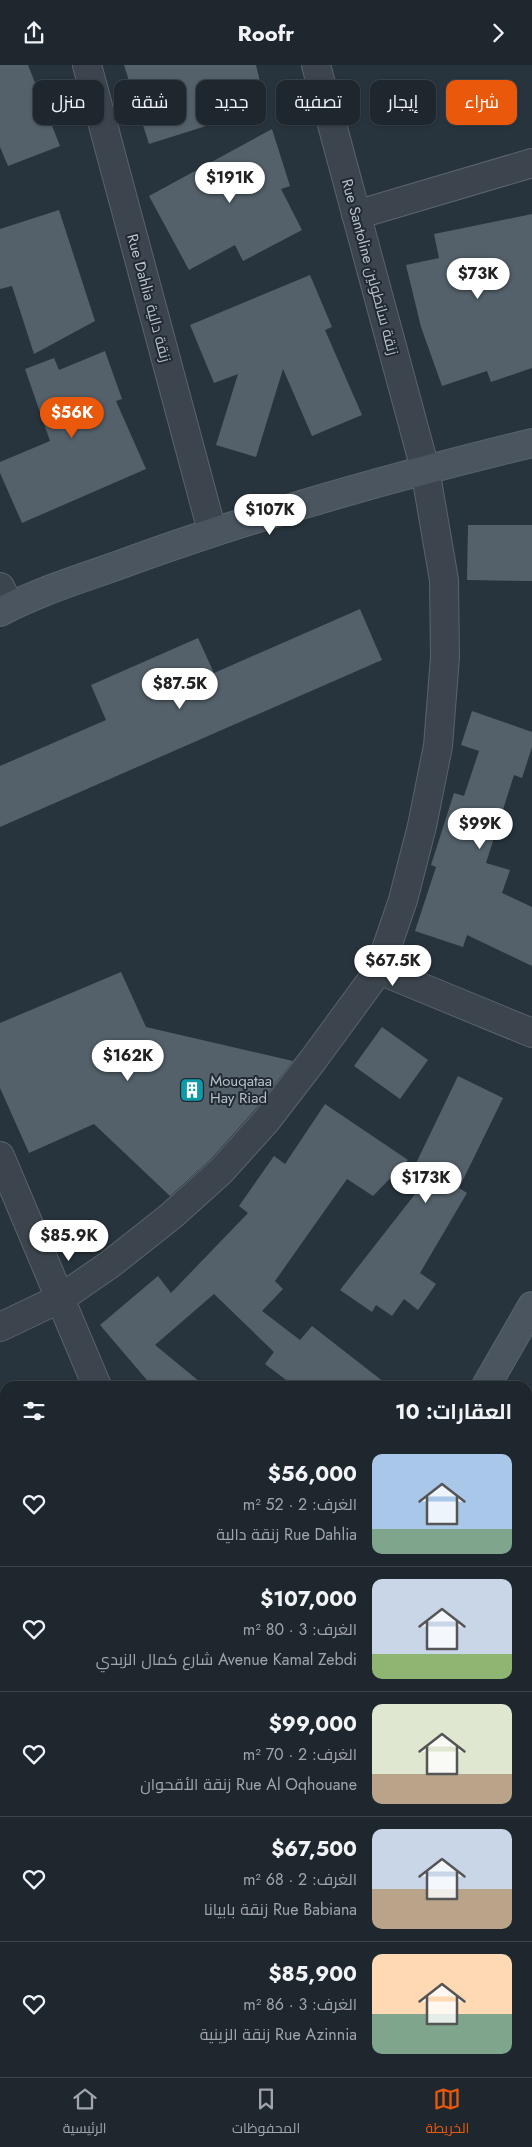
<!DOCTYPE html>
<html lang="ar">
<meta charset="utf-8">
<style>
body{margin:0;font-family:Jost,Cairo,sans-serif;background:#262f36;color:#f1f3f6;direction:rtl;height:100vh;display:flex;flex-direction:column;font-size:19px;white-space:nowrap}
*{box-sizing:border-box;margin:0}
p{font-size:16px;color:#a1a5aa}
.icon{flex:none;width:28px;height:28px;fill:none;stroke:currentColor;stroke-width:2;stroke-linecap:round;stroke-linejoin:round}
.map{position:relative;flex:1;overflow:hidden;direction:ltr}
.sheet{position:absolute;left:0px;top:1316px;width:532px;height:696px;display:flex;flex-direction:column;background:#1e272e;border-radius:15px 15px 0 0;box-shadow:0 1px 4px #0004,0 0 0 1px #3c444a;direction:rtl}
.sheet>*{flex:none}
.top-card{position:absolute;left:15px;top:15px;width:502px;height:45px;direction:rtl;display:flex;gap:10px}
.price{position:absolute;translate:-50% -42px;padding:0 11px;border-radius:18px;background:#fff;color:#222;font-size:16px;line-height:32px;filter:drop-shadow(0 1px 2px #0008)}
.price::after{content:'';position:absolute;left:50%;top:30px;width:15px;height:11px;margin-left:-8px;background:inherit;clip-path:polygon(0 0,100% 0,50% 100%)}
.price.active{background:#ea580c;color:#fff}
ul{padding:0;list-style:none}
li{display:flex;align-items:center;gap:15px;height:125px;padding:0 20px}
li+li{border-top:1px solid #3c444a}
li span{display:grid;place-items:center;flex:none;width:140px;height:100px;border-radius:10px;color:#555}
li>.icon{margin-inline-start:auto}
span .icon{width:60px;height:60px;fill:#fffc;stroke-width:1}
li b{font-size:21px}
h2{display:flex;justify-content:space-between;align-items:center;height:60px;padding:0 20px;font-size:21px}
.chip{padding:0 18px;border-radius:10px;background:#1e272e;box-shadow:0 1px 4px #0004,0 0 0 1px #3c444a;font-size:18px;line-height:45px}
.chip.active{background:#ea580c;color:#fff}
header{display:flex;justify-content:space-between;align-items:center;height:65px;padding:0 20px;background:#1e272e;font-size:22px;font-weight:700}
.menu{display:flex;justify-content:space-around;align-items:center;height:70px;border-top:1px solid #3c444a;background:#1e272e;font-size:14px;color:#a1a5aa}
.menu a{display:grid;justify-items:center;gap:2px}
.menu .active{color:#ea580c}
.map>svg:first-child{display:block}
.building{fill:#54616a}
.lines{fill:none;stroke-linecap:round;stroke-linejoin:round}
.street-casing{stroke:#5a636b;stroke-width:30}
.secondary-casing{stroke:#5a636b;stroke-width:30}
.path{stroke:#4c5e5e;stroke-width:3;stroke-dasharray:4 4;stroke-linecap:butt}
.street{stroke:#3c454d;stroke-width:28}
.secondary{stroke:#4a555f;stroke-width:28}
.labels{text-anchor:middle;stroke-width:4;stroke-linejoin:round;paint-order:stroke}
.street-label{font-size:15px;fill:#b8c0c8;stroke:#212a32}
.poi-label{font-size:15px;fill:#b8c0c8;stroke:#212a32;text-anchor:start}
</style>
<header><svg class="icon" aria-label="forward" viewBox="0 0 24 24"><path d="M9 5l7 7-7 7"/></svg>Roofr<svg class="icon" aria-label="share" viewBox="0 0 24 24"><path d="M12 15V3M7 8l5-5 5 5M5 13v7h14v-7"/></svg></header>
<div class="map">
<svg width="532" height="2012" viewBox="0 0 532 2012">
<rect width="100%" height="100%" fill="#28343d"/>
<path class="building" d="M0,0H28L60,81L8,101L0,82Z
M124,0H256L266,42L149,79Z
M272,64L290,121L281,124L302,165L243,196L235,180L189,205L149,131Z
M59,145L95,256L34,289L12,221L0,224V164Z
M532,149V303L491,317L487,306L442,321L421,262L406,200L439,193L434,169Z
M310,210L332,262L325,265L362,350L312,371L283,304L256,392L216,380L238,309L214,318L190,260Z
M105,286L122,334L116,336L146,404L22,458L0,408V397L50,376L25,304L54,293L59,305Z
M468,460H532V516L467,515Z
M360,544L382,595L0,762V701L106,655L91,620L198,573L214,608Z
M472,646L532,667V682L522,713L514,710L486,798L510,805L502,828L532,842V901L467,870L463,882L415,866L436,802L431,800L454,728L464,731L479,686L461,680Z
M121,907L146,962L293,996L254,1046L210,1095L170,1131L94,1059L29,1088L0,1023V958Z
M382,962L428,995L400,1034L354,1001Z
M458,1011L503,1033L459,1123L467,1128L420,1208L436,1219L418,1245L404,1234L392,1251L376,1240L372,1247L340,1225L419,1124L408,1115Z
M325,1039L408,1095L373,1131L347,1114L275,1216L283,1224L262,1246L300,1275L312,1261L389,1321H294L265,1299L274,1287L214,1229L155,1280L205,1321H152L100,1260L158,1211L171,1228L248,1148L239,1141L274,1091L285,1099Z"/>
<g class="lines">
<defs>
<path id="street" d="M87,0L212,466
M356,150L532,98
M0,522L10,541
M379,905L532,968
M0,1091L97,1321
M0,1262L61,1233L109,1200L171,1151L221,1106L266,1056L313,995L379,905L403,835L422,761L438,681L445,592L444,515L425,404L316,0
M528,1776L532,1780
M528,1811L532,1806
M323,2012L328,2008"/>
<path id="secondary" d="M0,547C41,525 87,512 130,496C262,448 396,411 532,378
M486,1321L532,1241
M0,1799L5,1796"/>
</defs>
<use href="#street" class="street-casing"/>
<use href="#secondary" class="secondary-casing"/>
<path class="path" d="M0,1646L5,1657"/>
<use href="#street" class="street"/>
<use href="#secondary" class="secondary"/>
</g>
<defs>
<symbol id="building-square" viewBox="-11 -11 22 22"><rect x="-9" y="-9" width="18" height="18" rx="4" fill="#0f9aa8" stroke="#212a32"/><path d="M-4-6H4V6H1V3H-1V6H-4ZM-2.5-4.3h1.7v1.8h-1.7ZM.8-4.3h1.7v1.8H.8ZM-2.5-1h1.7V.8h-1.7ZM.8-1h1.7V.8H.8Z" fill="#fff"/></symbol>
</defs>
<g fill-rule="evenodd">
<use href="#building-square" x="178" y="1011" width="28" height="28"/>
</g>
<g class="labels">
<g class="street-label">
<text transform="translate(370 202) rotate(75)" y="5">Rue Santoline زنقة سانطولين</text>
<text transform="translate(149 233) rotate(75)" y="5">Rue Dahlia زنقة دالية</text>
</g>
<g class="poi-label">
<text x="210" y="1021">Mouqataa<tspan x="210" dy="17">Hay Riad</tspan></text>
</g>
</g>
</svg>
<b class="price" style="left:230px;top:139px">$191K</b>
<b class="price" style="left:478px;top:235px">$73K</b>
<b class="price active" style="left:72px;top:374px">$56K</b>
<b class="price" style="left:270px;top:471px">$107K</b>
<b class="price" style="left:180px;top:645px">$87.5K</b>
<b class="price" style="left:480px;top:785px">$99K</b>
<b class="price" style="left:393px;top:922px">$67.5K</b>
<b class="price" style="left:128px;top:1017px">$162K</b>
<b class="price" style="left:426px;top:1139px">$173K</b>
<b class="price" style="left:69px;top:1197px">$85.9K</b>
<div class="top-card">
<a class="chip active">شراء</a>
<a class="chip">إيجار</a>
<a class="chip">تصفية</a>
<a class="chip">جديد</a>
<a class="chip">شقة</a>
<a class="chip">منزل</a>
</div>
<section class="sheet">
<h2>العقارات: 10<svg class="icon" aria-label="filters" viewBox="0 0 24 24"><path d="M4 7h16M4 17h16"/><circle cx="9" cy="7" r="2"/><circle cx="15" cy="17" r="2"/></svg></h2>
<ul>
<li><span style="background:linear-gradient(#a9c7e8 75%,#7fa58c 0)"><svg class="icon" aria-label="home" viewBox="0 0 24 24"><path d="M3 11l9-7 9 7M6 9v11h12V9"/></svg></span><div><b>$56,000</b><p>الغرف: 2 · 52 m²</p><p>Rue Dahlia زنقة دالية</p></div><svg class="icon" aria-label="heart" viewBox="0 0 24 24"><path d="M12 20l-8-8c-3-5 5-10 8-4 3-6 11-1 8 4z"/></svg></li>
<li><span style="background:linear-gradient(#c9d6e8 75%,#8fb573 0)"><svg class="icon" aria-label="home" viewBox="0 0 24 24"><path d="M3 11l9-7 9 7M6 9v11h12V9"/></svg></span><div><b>$107,000</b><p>الغرف: 3 · 80 m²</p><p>Avenue Kamal Zebdi شارع كمال الزبدي</p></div><svg class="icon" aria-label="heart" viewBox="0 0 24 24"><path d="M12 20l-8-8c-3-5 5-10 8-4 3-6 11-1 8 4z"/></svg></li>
<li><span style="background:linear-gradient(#dfe7d0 70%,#b9a48a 0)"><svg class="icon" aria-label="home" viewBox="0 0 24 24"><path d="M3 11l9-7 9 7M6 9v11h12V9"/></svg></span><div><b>$99,000</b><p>الغرف: 2 · 70 m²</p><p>Rue Al Oqhouane زنقة الأقحوان</p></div><svg class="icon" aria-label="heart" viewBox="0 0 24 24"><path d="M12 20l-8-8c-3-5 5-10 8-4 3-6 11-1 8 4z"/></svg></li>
<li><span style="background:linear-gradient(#c9d6e8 60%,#b9a48a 0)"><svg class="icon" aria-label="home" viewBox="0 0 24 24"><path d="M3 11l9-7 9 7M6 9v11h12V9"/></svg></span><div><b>$67,500</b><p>الغرف: 2 · 68 m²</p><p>Rue Babiana زنقة بابيانا</p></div><svg class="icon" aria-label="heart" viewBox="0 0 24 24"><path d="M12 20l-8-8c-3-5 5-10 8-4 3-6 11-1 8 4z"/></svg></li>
<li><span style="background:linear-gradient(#ffd9b3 60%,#7fa58c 0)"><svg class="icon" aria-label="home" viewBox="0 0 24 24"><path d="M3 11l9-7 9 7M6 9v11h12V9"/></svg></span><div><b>$85,900</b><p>الغرف: 3 · 86 m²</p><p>Rue Azinnia زنقة الزينية</p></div><svg class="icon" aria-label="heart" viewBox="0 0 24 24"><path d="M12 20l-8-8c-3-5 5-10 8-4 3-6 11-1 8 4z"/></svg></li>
</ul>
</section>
</div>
<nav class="menu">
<a class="active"><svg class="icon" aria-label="map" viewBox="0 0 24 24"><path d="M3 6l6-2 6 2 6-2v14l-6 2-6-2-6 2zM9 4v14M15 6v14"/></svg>الخريطة</a>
<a><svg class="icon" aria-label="saved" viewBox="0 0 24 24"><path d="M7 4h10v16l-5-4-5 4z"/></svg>المحفوظات</a>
<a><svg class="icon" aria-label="home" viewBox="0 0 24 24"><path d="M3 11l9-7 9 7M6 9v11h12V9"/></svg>الرئيسية</a>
</nav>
